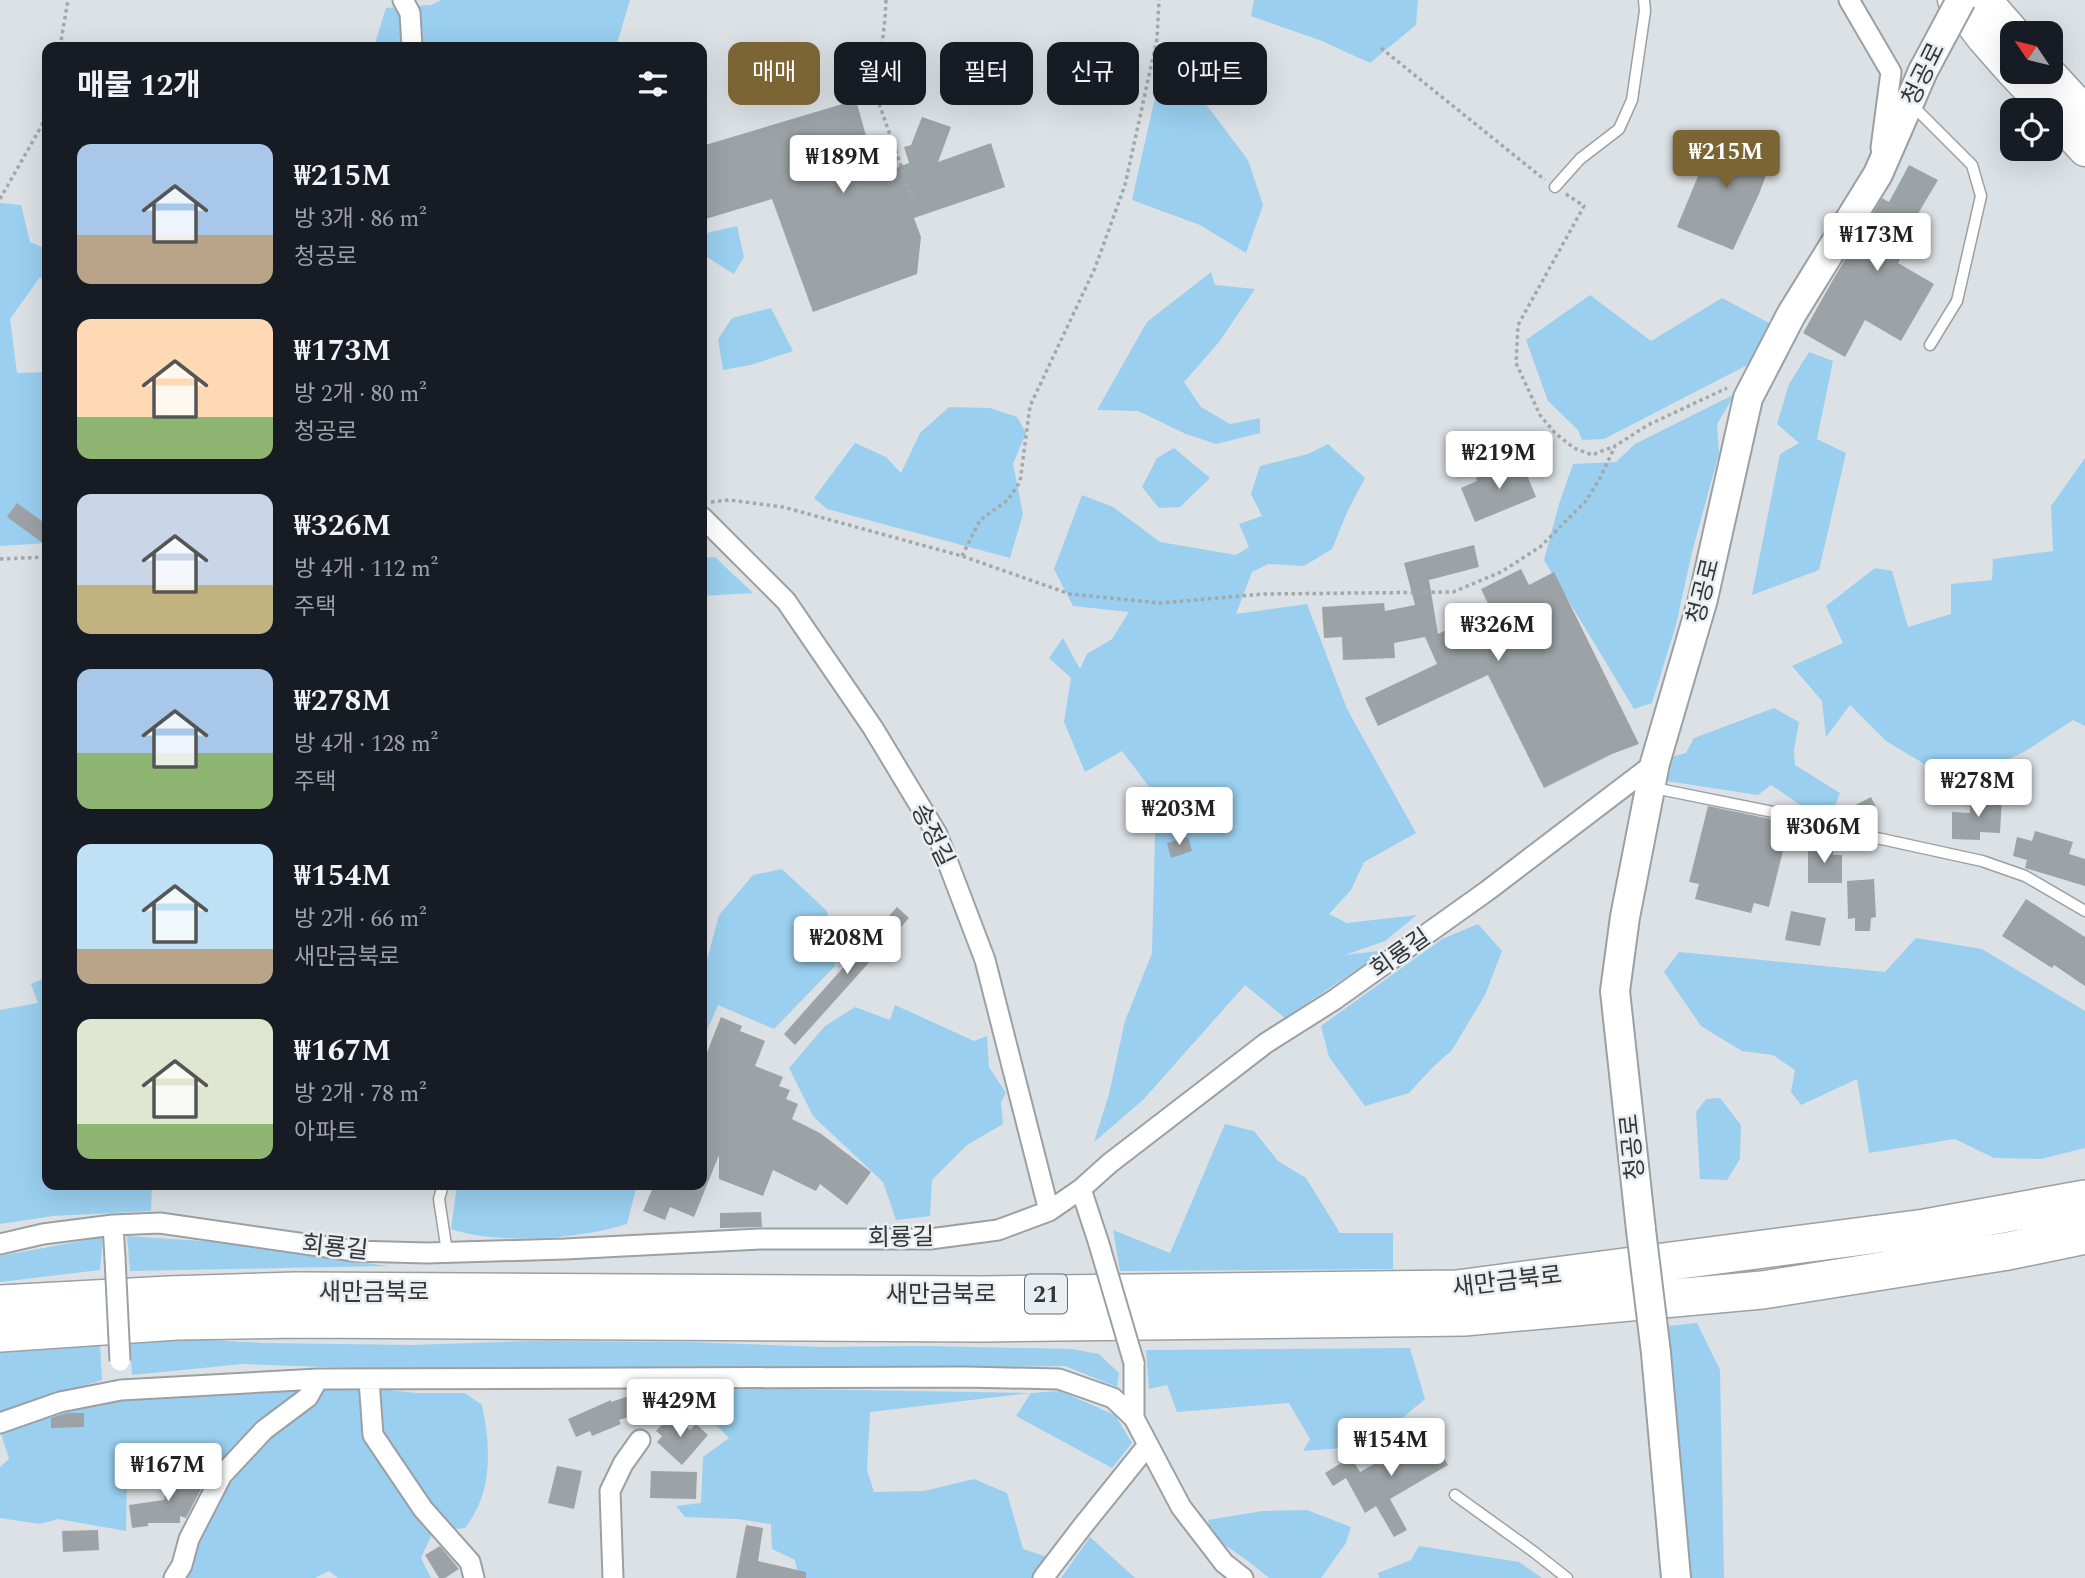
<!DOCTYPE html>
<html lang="ko">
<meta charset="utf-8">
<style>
body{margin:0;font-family:Spectral,"Noto Sans KR",serif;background:#242831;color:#f1f3f6;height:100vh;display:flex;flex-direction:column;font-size:26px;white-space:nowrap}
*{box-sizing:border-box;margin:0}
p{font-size:23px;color:#9ea1a6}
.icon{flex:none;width:38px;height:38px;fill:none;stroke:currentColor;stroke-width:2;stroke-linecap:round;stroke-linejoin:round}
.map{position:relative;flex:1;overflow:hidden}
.panel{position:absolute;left:42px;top:42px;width:665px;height:1148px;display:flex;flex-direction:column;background:#171b24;border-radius:14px;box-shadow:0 7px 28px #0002}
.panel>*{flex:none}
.guide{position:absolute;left:728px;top:42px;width:665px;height:63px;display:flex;gap:14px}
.needle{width:46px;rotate:305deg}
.fabs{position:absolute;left:2000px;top:21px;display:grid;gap:14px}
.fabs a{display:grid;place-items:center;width:63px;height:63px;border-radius:14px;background:#171b24;box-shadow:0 7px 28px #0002;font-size:35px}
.price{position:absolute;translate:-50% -60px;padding:0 16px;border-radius:7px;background:#fff;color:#222;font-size:23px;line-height:46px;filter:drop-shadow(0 2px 4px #0008)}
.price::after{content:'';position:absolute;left:50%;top:42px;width:21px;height:16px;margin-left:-10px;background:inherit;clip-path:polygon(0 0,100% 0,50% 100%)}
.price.current{background:#7b6535;color:#fff}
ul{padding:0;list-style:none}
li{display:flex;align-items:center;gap:21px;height:175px;padding:0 35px}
li span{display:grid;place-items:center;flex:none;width:196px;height:140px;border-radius:14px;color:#555}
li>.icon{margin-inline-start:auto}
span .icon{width:84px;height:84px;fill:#fffc;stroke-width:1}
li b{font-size:30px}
h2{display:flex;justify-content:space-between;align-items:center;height:84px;padding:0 35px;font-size:30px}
.pill{padding:0 24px;border-radius:14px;background:#171b24;box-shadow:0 7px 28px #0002;font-size:24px;line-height:63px}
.pill.current{background:#7b6535;color:#fff}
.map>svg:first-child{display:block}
.green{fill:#9acfef}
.building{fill:#9ca2a5}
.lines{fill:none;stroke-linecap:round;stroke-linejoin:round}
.lane-casing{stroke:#9ba0a4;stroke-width:13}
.street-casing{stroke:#9ba0a4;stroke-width:23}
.secondary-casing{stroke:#9ba0a4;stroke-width:32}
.primary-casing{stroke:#9ba0a4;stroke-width:35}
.highway-casing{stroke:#9ba0a4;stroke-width:40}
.path{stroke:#a4a8ab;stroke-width:3.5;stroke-dasharray:3.5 3.5;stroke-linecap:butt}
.lane{stroke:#fff;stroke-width:10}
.street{stroke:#fff;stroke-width:19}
.secondary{stroke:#fff;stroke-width:28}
.primary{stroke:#fff;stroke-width:32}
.highway{stroke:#fff;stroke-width:37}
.street-bridge-casing{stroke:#9ba0a4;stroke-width:23;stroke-linecap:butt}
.secondary-bridge-casing{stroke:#9ba0a4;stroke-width:32;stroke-linecap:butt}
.street-bridge{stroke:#fff;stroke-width:19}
.secondary-bridge{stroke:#fff;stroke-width:28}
.labels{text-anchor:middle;stroke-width:5;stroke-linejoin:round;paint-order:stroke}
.shield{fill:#e9eef2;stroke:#6a6d6f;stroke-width:2}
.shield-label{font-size:23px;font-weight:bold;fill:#343637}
.street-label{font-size:24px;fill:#343637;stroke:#e9eef2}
</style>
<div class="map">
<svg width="2085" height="1578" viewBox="0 0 2085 1578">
<rect width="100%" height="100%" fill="#dce1e5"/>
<path class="green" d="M441,0H630L616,47H374L386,8L431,5Z
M1254,0H1418L1416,25L1370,63L1322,41L1251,16Z
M1167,44L1208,58L1199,95L1248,160L1263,205L1246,253L1200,225L1132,200Z
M0,203L21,205L30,242L47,249V284L40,277L10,319L17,373L47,372V543L0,546Z
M737,226L744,257L734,274L702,254V234Z
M1211,272L1215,285L1255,289L1219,342L1184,382L1201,407L1230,424L1260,418V433L1216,444L1186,434L1138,411L1097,410L1147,322Z
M1590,295L1651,341L1722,298L1771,324L1755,361L1604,439L1582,440L1578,430L1548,401L1526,340Z
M771,308L793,351L751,365L723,370L718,339L732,318Z
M1809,352L1833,361L1817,439L1846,453L1819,570L1752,595L1780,454L1799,443L1777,424L1789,384Z
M1735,394L1717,424L1719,453L1692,552L1676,625L1652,703L1634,709L1544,560L1559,504L1573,464L1616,462L1635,444Z
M949,407L990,408L1017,417L1026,433L1013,464L1023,514L1010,558L827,509L814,498L855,443L886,457L901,473L920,433Z
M1328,444L1365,478L1348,510L1332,549L1304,566L1268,564L1252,572L1236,614L1307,604L1347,709L1416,833L1364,862L1351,890L1329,914L1347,923L1417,915L1385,941L1345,955L1386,950L1285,1018L1245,985L1143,1100L1094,1142L1109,1094L1125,1021L1152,953L1156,796L1122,751L1085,772L1064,722L1071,678L1049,658L1063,638L1080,669L1087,654L1112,639L1129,612L1073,606L1054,569L1082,495L1113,507L1160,542L1236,555L1249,547L1239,524L1262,516L1251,494L1260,466L1308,454Z
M1174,448L1210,478L1180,507L1159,508L1142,487L1157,458Z
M2085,458V726L2073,720L2024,752L1974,774L1936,771L1886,741L1850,705L1826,737L1822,701L1792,666L1843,643L1826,606L1875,568L1892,571L1908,627L1951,614V584L1992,580L1993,559L2053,551L2051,506Z
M715,557L753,593L702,596V558Z
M1774,708L1799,722L1794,750L1795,765L1840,793L1831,816L1802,806L1771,785L1758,795L1660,780L1668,758L1686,753L1694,738Z
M782,869L827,911L835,966L774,1029L718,1005L702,1042V979L719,915L753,875Z
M1478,924L1502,951L1485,995L1452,1050L1432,1068L1409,1093L1365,1106L1329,1057L1321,1026L1442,939Z
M1916,938L1982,949L2085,1011V1148L2041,1159L1994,1158L1955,1139L1869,1153L1857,1079L1801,1105L1791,1092L1795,1070L1773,1055L1742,1051L1701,1026L1664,972L1679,952L1885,972Z
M47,977V1185H152L151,1211L53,1216L0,1224V1010L38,1003L31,984Z
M895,1005L974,1041L987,1036L989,1067L1006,1093L1001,1102L1003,1124L967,1145L932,1180L930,1216L896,1220L883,1182L813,1116L789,1068L825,1026L855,1007L890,1020Z
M1720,1098L1741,1125L1740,1159L1727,1180L1700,1179L1696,1112L1706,1099Z
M1225,1124L1254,1131L1278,1161L1306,1178L1340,1233H1393V1269L1120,1271L1113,1230L1170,1253Z
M457,1185H637L627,1224C580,1239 499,1245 451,1229Z
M127,1236L216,1242L389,1266L130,1271Z
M103,1237L100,1270L0,1282V1256Z
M1697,1323L1720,1370L1724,1578H1681L1668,1326Z
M130,1336L265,1343L412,1345L530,1341L688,1342L822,1347L926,1346L1072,1349L1099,1354L1119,1373L1117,1387L1065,1366L750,1371L385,1369L243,1364L132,1375Z
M100,1344L102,1380L0,1412V1350Z
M1410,1348L1425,1399L1369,1446L1303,1451L1310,1439L1289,1403L1177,1412L1167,1385L1149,1389L1146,1350Z
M347,1386L417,1393H465L482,1405C491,1447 493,1493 465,1528L433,1532L421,1558L431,1578H338L329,1571L315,1578H165L216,1471L157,1470L127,1473L126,1531L58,1519L40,1524L0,1518V1467L9,1459L0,1430L98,1403L214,1392Z
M678,1387L1032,1393L1060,1391L1115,1415L1132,1443L1112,1468L1016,1416L1031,1393L870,1412L867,1470L874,1492L924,1491L974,1479L1007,1493L1023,1549L1047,1557L1032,1578H799L795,1560L772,1549L771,1524L737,1519L685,1517L676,1506L701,1503L703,1457L729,1438Z
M1307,1510L1351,1527L1346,1543L1321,1578H1269C1251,1562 1230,1549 1211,1535L1208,1520L1262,1511Z
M1090,1537L1134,1577L1135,1578H1061Z
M1419,1546L1519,1562L1542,1578H1379L1378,1573L1411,1560Z"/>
<path class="building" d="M856,100L877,175L909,163L904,147L911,145L922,117L951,127L938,162L991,143L1005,187L914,218L921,237L917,274L813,312L772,199L702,220V146Z
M1717,130L1774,154L1759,194L1733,250L1677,227Z
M1909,165L1938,180L1916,217L1921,220L1898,263L1934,284L1901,341L1865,320L1845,357L1803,333L1834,278L1882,198L1889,202Z
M1521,460L1536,497L1475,522L1461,488L1477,481L1476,478Z
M17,503L47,525V546L7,517Z
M1474,545L1479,567L1429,580L1438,634L1490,608L1481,589L1521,569L1529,585L1554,572L1639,744L1612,754L1544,788L1488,675L1378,726L1365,698L1437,664L1425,637L1394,643L1395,658L1343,660L1342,637L1324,638L1322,607L1384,603L1385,611L1415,605L1404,563Z
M1971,796L2002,797L2000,833L1980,832V840L1952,839V812L1970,813Z
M1871,797L1878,811L1854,822L1848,809Z
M1708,806L1790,823L1769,907L1754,903L1751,913L1695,899L1699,884L1689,882Z
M2035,831L2073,842L2069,854L2085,859V886L2025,868L2027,860L2013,856L2017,837L2032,841Z
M1188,837L1192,851L1171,858L1167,843Z
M1808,844H1833V855H1842V883H1808Z
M1874,879L1876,917L1871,918L1870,931H1855V918L1848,919L1847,881Z
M2026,899L2085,937V986L2054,965L2052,968L2002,936Z
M897,907L909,918L795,1045L784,1034Z
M1791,911L1826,918L1820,946L1785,940Z
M721,1017L742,1026L740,1031L765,1041L755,1066L783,1077L779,1086L790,1090L786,1099L798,1104L792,1119L820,1133L871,1172L847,1205L820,1184L816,1191L773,1170L763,1196L719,1179V1155L694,1217L670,1207L665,1220L643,1211L654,1185H702V1065Z
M761,1212L762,1227L720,1228V1213Z
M638,1393L644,1412L619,1420L621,1424L592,1436L590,1431L576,1437L568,1419L611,1400V1402Z
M67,1413H84V1427L51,1428V1418Z
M672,1414L690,1430L696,1424L708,1435L682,1465L657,1442L662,1436L656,1431Z
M1429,1432L1448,1465L1390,1499L1407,1530L1394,1537L1376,1506L1365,1513L1346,1478L1333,1486L1325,1473L1351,1457L1360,1472Z
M557,1466L582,1471L574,1509L548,1503Z
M651,1471L697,1472L696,1499L650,1498Z
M168,1475L205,1481L186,1518L180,1516V1523H148V1526L132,1528L129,1505L164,1500Z
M746,1525L763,1528L758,1561L806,1572V1578H736Z
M98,1530L99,1550L63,1552L62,1531Z
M440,1546L459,1569L445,1578H439L425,1555Z"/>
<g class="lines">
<defs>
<path id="lane" d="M1912,105L1972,165L1981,196L1957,301L1930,345
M1555,187L1580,159L1619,129L1632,100L1645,11L1644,0
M1654,788L1798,817L1845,831L1982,861L2025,876L2085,911
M443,1185L439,1199L447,1252
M1455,1495L1534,1552L1567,1578"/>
<path id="street" d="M403,0L410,13L412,47
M1849,0L1891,72L1881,148
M702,517L786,601L873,728L937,834L985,960L1049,1211
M1081,1189L1099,1244
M113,1225L115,1258
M0,1244L43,1234L113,1225L160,1223L354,1251L427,1253L565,1249L760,1239H930L998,1230L1049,1211L1081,1189L1110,1163L1266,1043L1334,1000L1487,891L1655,763
M369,1380L373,1435L423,1509L470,1562L474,1578
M1134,1418V1363
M0,1423L60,1402L121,1390L318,1379L965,1377L1059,1379L1113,1398L1134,1418L1181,1507L1224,1563L1243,1578
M174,1578L182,1565L189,1539L222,1475L264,1430L308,1397L318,1379
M613,1578L610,1491L623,1464L640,1440
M1043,1578L1082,1527L1148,1445"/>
<path id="secondary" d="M1641,1230L1615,991L1625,917L1655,763L1703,599L1748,398L1791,315L1878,174L1923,71
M1656,1353L1676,1578"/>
<path id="primary" d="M1954,0L1983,38L2012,71
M1985,0L2014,33
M2013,72L2049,110
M2048,72L2085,112
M2051,113L2085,150"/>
<path id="highway" d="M0,1304L169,1295L296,1291L980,1295L1457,1289L1925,1228L2085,1199
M0,1333L177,1321L299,1319L982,1323L1464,1317L1762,1290L2008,1251L2085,1235"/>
</defs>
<use href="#lane" class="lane-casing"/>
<use href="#street" class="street-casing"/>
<use href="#secondary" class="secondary-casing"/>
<use href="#primary" class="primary-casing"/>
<use href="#highway" class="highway-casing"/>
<path class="path" d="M886,0L885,19L876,95L915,206
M60,47L68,0
M1381,48L1545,180
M1566,194L1584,206L1518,325L1516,363L1540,415L1555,433L1574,448L1592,455L1615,446
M0,199L42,125L47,103
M711,502L729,500L783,507L962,556L1070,594L1160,603L1264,594L1453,592L1501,572L1540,547L1586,501L1600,478L1615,446L1648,425L1727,388
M962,556L980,520L1008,500L1020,482L1030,406L1095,268L1125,185L1157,39L1159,0
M0,559L47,557"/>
<use href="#lane" class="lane"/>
<use href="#street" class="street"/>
<use href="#secondary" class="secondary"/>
<use href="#primary" class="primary"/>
<use href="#highway" class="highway"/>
<defs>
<path id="street-bridge" d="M1099,1244L1134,1363
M115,1258L120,1361"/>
<path id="secondary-bridge" d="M1923,71L1961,0
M1641,1230L1656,1353"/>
</defs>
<use href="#street-bridge" class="street-bridge-casing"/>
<use href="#secondary-bridge" class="secondary-bridge-casing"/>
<use href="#street-bridge" class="street-bridge"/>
<use href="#secondary-bridge" class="secondary-bridge"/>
</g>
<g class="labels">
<rect class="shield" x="1025" y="1274.5" width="42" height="39" rx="5"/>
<g class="shield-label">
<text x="1046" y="1302">21</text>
</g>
<g class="street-label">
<text transform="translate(1923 74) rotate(-64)" y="8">청공로</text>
<text transform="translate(1703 591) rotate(-76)" y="8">청공로</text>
<text transform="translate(933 835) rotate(64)" y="8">송정길</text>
<text transform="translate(1400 953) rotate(-35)" y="8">회룡길</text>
<text transform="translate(1632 1147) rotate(-96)" y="8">청공로</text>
<text transform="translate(901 1237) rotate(-1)" y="8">회룡길</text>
<text transform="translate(335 1247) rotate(6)" y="8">회룡길</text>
<text transform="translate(1507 1281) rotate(-7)" y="8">새만금북로</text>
<text x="374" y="1300">새만금북로</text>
<text x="941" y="1302">새만금북로</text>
</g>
</g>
</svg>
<div class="fabs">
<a><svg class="needle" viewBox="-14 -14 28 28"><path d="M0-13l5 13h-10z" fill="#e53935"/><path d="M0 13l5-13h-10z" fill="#9ea1a6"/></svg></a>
<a><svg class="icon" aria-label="locate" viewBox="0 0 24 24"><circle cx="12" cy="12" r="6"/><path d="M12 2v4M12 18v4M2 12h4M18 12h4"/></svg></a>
</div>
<b class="price current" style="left:1726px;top:190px">₩215M</b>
<b class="price" style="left:843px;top:195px">₩189M</b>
<b class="price" style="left:1877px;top:273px">₩173M</b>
<b class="price" style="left:1499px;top:491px">₩219M</b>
<b class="price" style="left:1498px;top:663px">₩326M</b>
<b class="price" style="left:1978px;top:819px">₩278M</b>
<b class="price" style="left:1179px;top:847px">₩203M</b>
<b class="price" style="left:1824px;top:865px">₩306M</b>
<b class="price" style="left:847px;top:976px">₩208M</b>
<b class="price" style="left:680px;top:1439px">₩429M</b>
<b class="price" style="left:1391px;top:1478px">₩154M</b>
<b class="price" style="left:168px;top:1503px">₩167M</b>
<div class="guide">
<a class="pill current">매매</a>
<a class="pill">월세</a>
<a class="pill">필터</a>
<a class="pill">신규</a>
<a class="pill">아파트</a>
</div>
<section class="panel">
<h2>매물 12개<svg class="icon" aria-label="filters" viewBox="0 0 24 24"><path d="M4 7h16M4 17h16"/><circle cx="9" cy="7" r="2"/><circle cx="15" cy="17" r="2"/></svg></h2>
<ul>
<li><span style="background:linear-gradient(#a9c7e8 65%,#b9a48a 0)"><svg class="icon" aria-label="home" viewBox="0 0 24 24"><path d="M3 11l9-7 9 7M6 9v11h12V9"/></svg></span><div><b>₩215M</b><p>방 3개 · 86 m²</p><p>청공로</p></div></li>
<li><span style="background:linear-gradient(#ffd9b3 70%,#8fb573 0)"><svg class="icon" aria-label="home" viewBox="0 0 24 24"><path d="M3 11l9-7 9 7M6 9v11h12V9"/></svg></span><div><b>₩173M</b><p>방 2개 · 80 m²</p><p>청공로</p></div></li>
<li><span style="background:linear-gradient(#c9d6e8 65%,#c2b280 0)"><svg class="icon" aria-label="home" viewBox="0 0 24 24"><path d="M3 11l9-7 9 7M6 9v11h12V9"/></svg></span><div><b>₩326M</b><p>방 4개 · 112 m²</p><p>주택</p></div></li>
<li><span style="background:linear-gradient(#a9c7e8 60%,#8fb573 0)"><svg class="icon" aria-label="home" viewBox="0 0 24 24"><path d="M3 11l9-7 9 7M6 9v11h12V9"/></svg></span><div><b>₩278M</b><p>방 4개 · 128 m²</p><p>주택</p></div></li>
<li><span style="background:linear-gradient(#bfe0f5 75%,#b9a48a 0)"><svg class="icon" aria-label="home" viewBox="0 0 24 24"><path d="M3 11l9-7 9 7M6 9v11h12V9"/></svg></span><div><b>₩154M</b><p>방 2개 · 66 m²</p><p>새만금북로</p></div></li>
<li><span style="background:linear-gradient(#dfe7d0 75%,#8fb573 0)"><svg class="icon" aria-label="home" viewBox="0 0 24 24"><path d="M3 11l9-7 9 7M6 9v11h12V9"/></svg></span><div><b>₩167M</b><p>방 2개 · 78 m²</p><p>아파트</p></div></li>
</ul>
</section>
</div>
